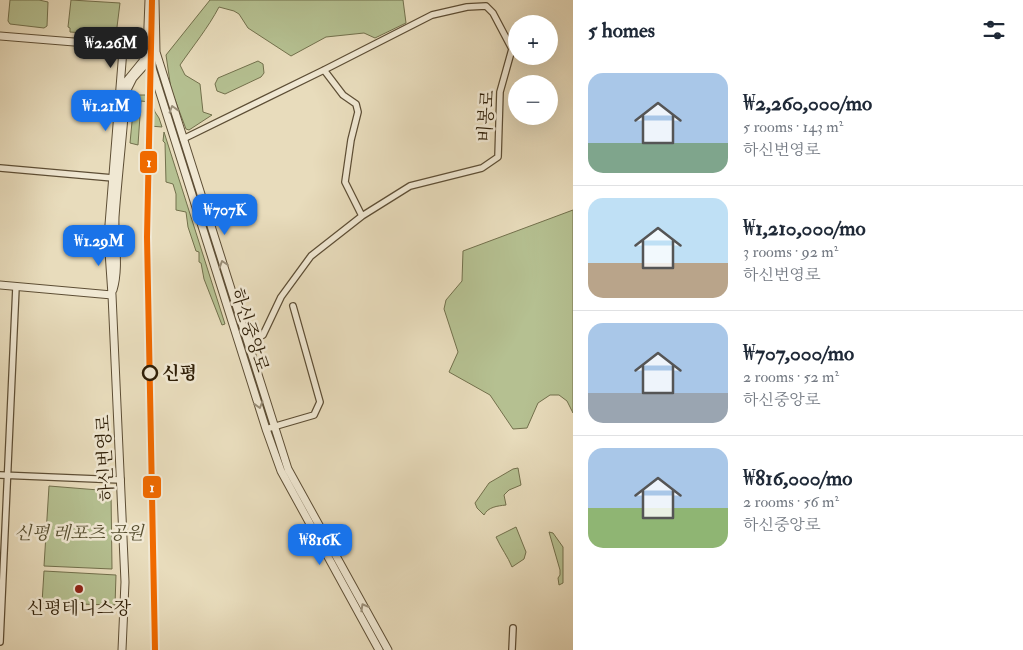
<!DOCTYPE html>
<meta charset="utf-8">
<style>
body{margin:0;font-family:"IM FELL Double Pica","Noto Serif KR",serif;background:#f2f2f3;color:#1f2937;height:100vh;display:flex;flex-direction:column;font-size:19px;white-space:nowrap}
*{box-sizing:border-box;margin:0}
p{font-size:16px;color:#747a83}
.icon{flex:none;width:28px;height:28px;fill:none;stroke:currentColor;stroke-width:2;stroke-linecap:round;stroke-linejoin:round}
.map{position:relative;flex:1;overflow:hidden}
.drawer{display:flex;flex-direction:column;background:#fff;width:450px}
.drawer>*{flex:none}
.buttons{position:absolute;left:508px;top:15px;display:grid;gap:10px}
.buttons a{display:grid;place-items:center;width:50px;height:50px;border-radius:50%;background:#fff;box-shadow:0 5px 20px #0002;font-size:25px}
.price{position:absolute;translate:-50% -42px;padding:0 11px;border-radius:10px;background:#1a73e8;color:#fff;font-size:16px;line-height:32px;filter:drop-shadow(0 1px 2px #0008)}
.price::after{content:'';position:absolute;left:50%;top:30px;width:15px;height:11px;margin-left:-8px;background:inherit;clip-path:polygon(0 0,100% 0,50% 100%)}
.price.on{background:#222;color:#fff}
ul{padding:0;list-style:none}
li{display:flex;align-items:center;gap:15px;height:125px;padding:0 15px}
li+li{border-top:1px solid #e0e1e3}
li span{display:grid;place-items:center;flex:none;width:140px;height:100px;border-radius:15px;color:#555}
li>.icon{margin-inline-start:auto}
span .icon{width:60px;height:60px;fill:#fffc;stroke-width:1}
li b{font-size:21px}
h2{display:flex;justify-content:space-between;align-items:center;height:60px;padding:0 15px;font-size:21px}
main{display:flex;flex:1;min-height:0}
.map>svg:first-child{display:block}
.green{fill:#b5c091;stroke:#72704c}
.lines{fill:none;stroke-linecap:round;stroke-linejoin:round}
.minor-casing{stroke:#5d4e35;stroke-width:8}
.tertiary-casing{stroke:#5d4e35;stroke-width:9}
.minor{stroke:#f0e8d3;stroke-width:5.5}
.tertiary{stroke:#f0e8d3;stroke-width:7}
.metro-1-casing{stroke:#f0e8d3;stroke-width:10}
.metro-1{stroke:#f06a00;stroke-width:6}
.oneway{stroke:#998e78}
.stop-dot{fill:#f0e8d3;stroke:#2f1f08;stroke-width:2.5}
.poi-dot{fill:#8f2418;stroke:#f0e8d3;stroke-width:2}
.labels{text-anchor:middle;stroke-width:5;stroke-linejoin:round;paint-order:stroke}
.street-label{font-size:18px;fill:#2f1f08;stroke:#f0e8d3}
.stop-label{font-size:18px;font-weight:bold;fill:#2f1f08;stroke:#f0e8d3;text-anchor:start}
.park-label{font-size:18px;font-style:italic;fill:#574f31;stroke:#f0e8d3}
.poi-label{font-size:18px;fill:#2f1f08;stroke:#f0e8d3}
.line-badge{stroke:#f0e8d3;stroke-width:2}
.badge-label{font-size:14px;text-anchor:middle;font-weight:bold;fill:#fff}
</style>
<main>
<div class="map">
<svg width="573" height="650" viewBox="0 0 573 650">
<rect width="100%" height="100%" fill="#e8dcbc"/>
<filter id="stains"><feTurbulence type="fractalNoise" baseFrequency=".004" numOctaves="4"/><feColorMatrix values="0 0 0 0 .2 0 0 0 0 .09 0 0 0 0 .02 0 0 0 .5 -.17"/></filter>
<radialGradient id="worn" r=".72"><stop offset=".6" stop-color="#630" stop-opacity="0"/><stop offset="1" stop-color="#630" stop-opacity=".3"/></radialGradient>
<path class="green" d="M10,0H39L48,2L47,26L44,28L10,24L8,21Z
M71,0L120,3L116,35L70,32V28L68,27Z
M210,0H403L406,23L375,38L364,33L326,37L291,56L248,28L239,14L234,11L219,7C208,28 193,46 180,65L185,75L200,84L203,112L212,115L189,130L186,129L171,89L166,55Z
M258,61L263,64L264,73L261,77L225,94L217,91L215,84L218,78Z
M139,95H149L155,112L159,118L162,127L150,126L149,102L141,101L138,145L130,143L134,101Z
M164,132L225,324L222,325L204,279L201,263L199,262V252L196,251L188,227L186,212L176,210V194L173,184L166,182L165,143L163,141Z
M573,210V413L567,401L559,395H550L538,403L527,428L513,429L490,395L449,372L458,352L444,309L446,300L462,281L463,251Z
M518,468L521,485L509,490L504,495L506,505C497,506 488,507 484,515L477,508L475,503L489,483L513,469Z
M49,486L111,491L112,569L44,566Z
M516,527L526,552L524,559L512,567C508,557 501,548 496,537Z
M549,532L553,533L563,547V583L559,585L558,578L560,575V570Z
M44,571L116,575L115,605L42,603Z"/>
<g class="lines">
<defs>
<path id="minor" d="M324,70L343,95L356,104L358,112L351,140L345,182L362,216
M183,139L324,70L432,15L467,7L486,6L493,13L512,49L500,92L498,157L482,168L410,186L362,216L311,256L281,297L263,335L248,343
M0,168L113,178
M266,429L314,415L320,402L293,306
M0,475L121,480
M0,642L16,287
M512,650L513,628"/>
<path id="tertiary" d="M149,0L147,52L266,429L281,471L379,650
M155,0L156,52L288,469L388,650
M0,36L111,45L151,46
M120,50L152,52
M121,88L143,61L147,52
M0,285L112,295
M113,290C120,266 114,241 115,217C118,175 123,134 126,92L133,78L151,58
M122,650L125,582L112,295L108,237L123,50"/>
</defs>
<use href="#minor" class="minor-casing"/>
<use href="#tertiary" class="tertiary-casing"/>
<use href="#minor" class="minor"/>
<use href="#tertiary" class="tertiary"/>
<defs>
<path id="metro-1" d="M152,0L147,237L155,650"/>
</defs>
<use href="#metro-1" class="metro-1-casing"/>
<use href="#metro-1" class="metro-1"/>
</g>
<defs><path id="oneway-chevron" d="M-2-3.5L2.5 0L-2 3.5" fill="none" stroke-width="1.6" stroke-linecap="round" stroke-linejoin="round" transform="scale(1.25)"/></defs>
<g class="oneway">
<use href="#oneway-chevron" transform="translate(173 109) rotate(-107)"/>
<use href="#oneway-chevron" transform="translate(223 264) rotate(-108)"/>
<use href="#oneway-chevron" transform="translate(259 405) rotate(73)"/>
<use href="#oneway-chevron" transform="translate(364 607) rotate(-119)"/>
</g>
<circle class="stop-dot" cx="150" cy="373" r="7"/>
<circle class="poi-dot" cx="79" cy="589" r="5"/>
<g class="labels">
<g class="street-label">
<text transform="translate(486 116) rotate(-86)" y="6">비봉로</text>
<text transform="translate(250 330) rotate(72)" y="6">하신중앙로</text>
<text transform="translate(105 458) rotate(-93)" y="6">하신번영로</text>
</g>
<g class="stop-label">
<text x="162" y="379">신평</text>
</g>
<g class="park-label">
<text x="79" y="539">신평 레포츠 공원</text>
</g>
<g class="poi-label">
<text x="79" y="614">신평테니스장</text>
</g>
</g>
<g class="line-badge">
<rect x="139" y="150" width="19" height="24" rx="5" fill="#f06a00"/>
<rect x="142" y="475" width="20" height="24" rx="5" fill="#f06a00"/>
</g>
<g class="badge-label">
<text x="149" y="167">1</text>
<text x="152" y="492">1</text>
</g>
<rect width="100%" height="100%" filter="url(#stains)"/>
<rect width="100%" height="100%" fill="url(#worn)"/>
</svg>
<div class="buttons">
<a>+</a>
<a>−</a>
</div>
<b class="price on" style="left:111px;top:69px">₩2.26M</b>
<b class="price" style="left:106px;top:132px">₩1.21M</b>
<b class="price" style="left:225px;top:236px">₩707K</b>
<b class="price" style="left:99px;top:267px">₩1.29M</b>
<b class="price" style="left:320px;top:566px">₩816K</b>
</div>
<section class="drawer">
<h2>5 homes<svg class="icon" aria-label="filters" viewBox="0 0 24 24"><path d="M4 7h16M4 17h16"/><circle cx="9" cy="7" r="2"/><circle cx="15" cy="17" r="2"/></svg></h2>
<ul>
<li><span style="background:linear-gradient(#a9c7e8 70%,#7fa58c 0)"><svg class="icon" aria-label="home" viewBox="0 0 24 24"><path d="M3 11l9-7 9 7M6 9v11h12V9"/></svg></span><div><b>₩2,260,000/mo</b><p>5 rooms · 143 m²</p><p>하신번영로</p></div></li>
<li><span style="background:linear-gradient(#bfe0f5 65%,#b9a48a 0)"><svg class="icon" aria-label="home" viewBox="0 0 24 24"><path d="M3 11l9-7 9 7M6 9v11h12V9"/></svg></span><div><b>₩1,210,000/mo</b><p>3 rooms · 92 m²</p><p>하신번영로</p></div></li>
<li><span style="background:linear-gradient(#a9c7e8 70%,#9aa5b1 0)"><svg class="icon" aria-label="home" viewBox="0 0 24 24"><path d="M3 11l9-7 9 7M6 9v11h12V9"/></svg></span><div><b>₩707,000/mo</b><p>2 rooms · 52 m²</p><p>하신중앙로</p></div></li>
<li><span style="background:linear-gradient(#a9c7e8 60%,#8fb573 0)"><svg class="icon" aria-label="home" viewBox="0 0 24 24"><path d="M3 11l9-7 9 7M6 9v11h12V9"/></svg></span><div><b>₩816,000/mo</b><p>2 rooms · 56 m²</p><p>하신중앙로</p></div></li>
</ul>
</section>
</main>
